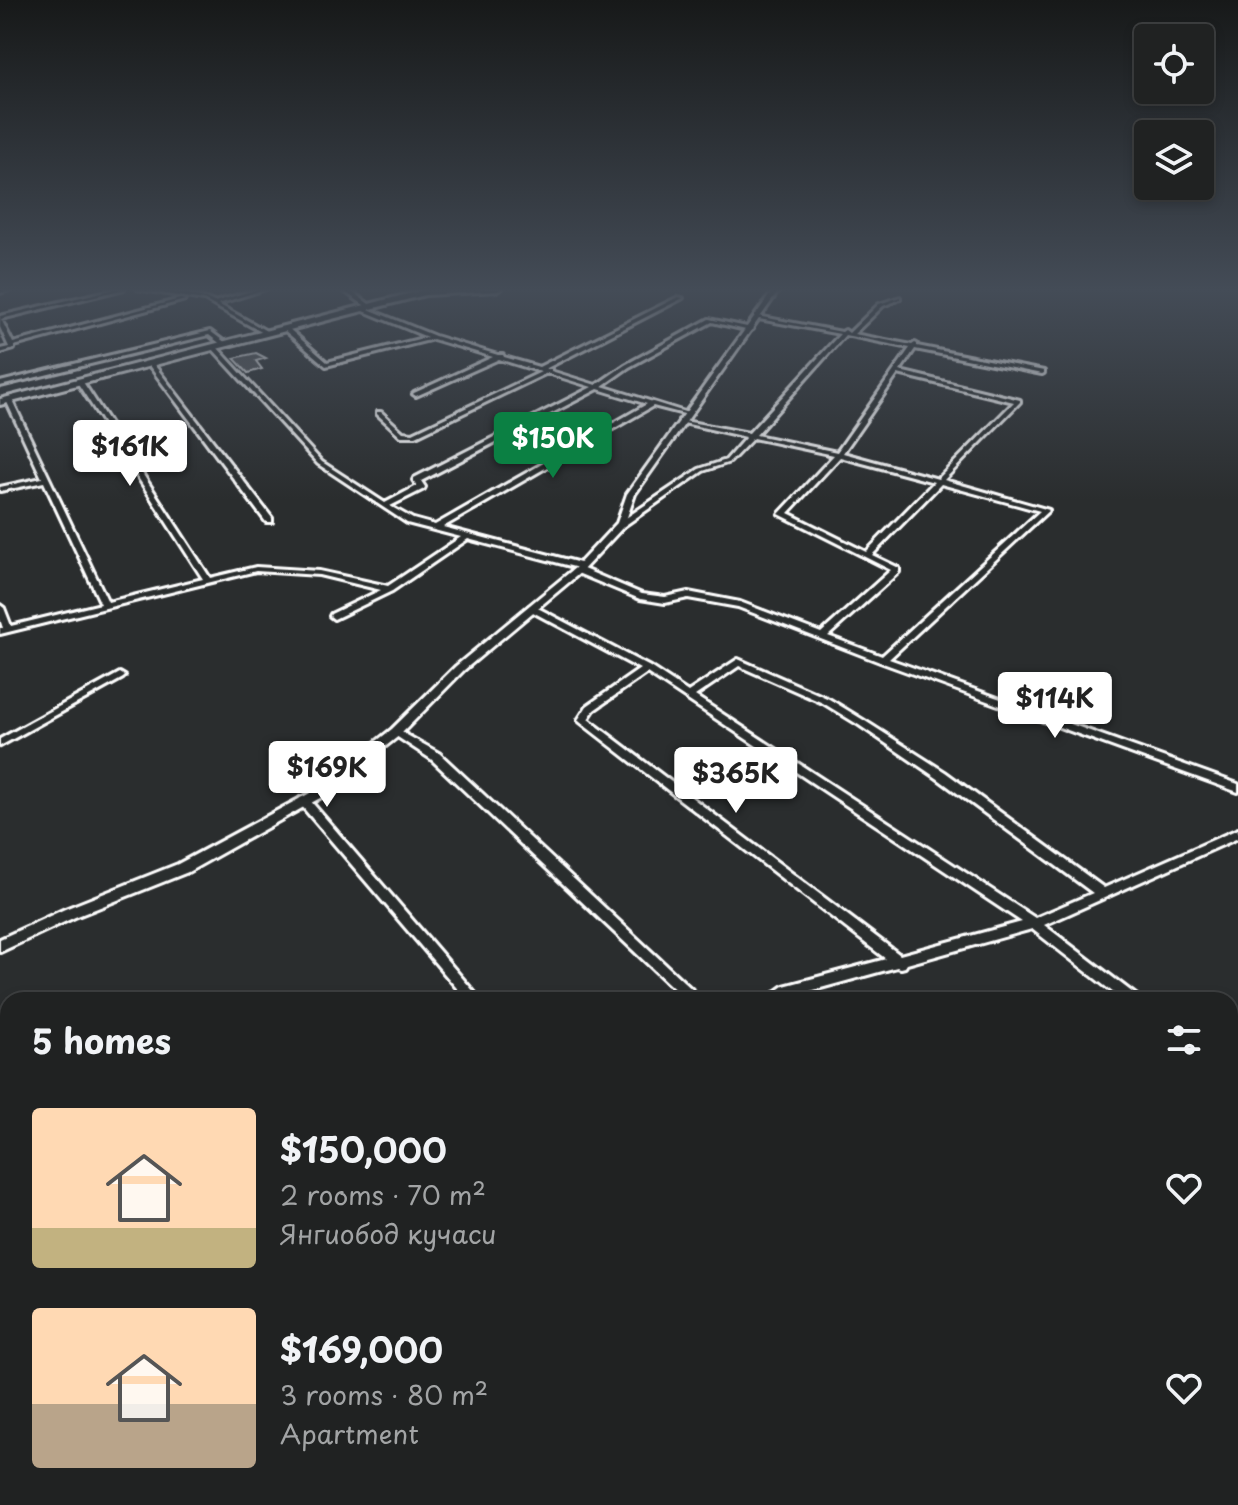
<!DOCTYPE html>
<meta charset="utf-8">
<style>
body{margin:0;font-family:"Playpen Sans",sans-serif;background:#282a2a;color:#f1f3f6;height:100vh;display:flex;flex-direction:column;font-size:30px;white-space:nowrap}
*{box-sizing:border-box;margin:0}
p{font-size:26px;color:#a2a4a5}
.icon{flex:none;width:44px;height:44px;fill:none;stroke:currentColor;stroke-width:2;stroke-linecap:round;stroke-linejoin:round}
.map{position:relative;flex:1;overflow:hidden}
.panel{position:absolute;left:0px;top:992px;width:1238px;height:514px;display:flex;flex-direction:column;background:#202222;border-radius:24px 24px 0 0;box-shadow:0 4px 12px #0003,0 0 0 2px #3d3f40}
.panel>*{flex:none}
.fabs{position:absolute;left:1134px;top:24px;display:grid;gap:16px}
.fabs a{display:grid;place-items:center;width:80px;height:80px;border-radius:8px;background:#202222;box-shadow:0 4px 12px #0003,0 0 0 2px #3d3f40;font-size:40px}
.price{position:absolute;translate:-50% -68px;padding:0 18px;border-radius:8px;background:#fff;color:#222;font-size:26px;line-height:52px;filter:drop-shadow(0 2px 4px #0008)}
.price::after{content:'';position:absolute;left:50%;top:48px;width:24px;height:18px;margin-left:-12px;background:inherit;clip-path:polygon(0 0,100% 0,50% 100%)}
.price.active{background:#0b8043;color:#fff}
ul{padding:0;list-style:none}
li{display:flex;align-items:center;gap:24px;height:200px;padding:0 32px}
li span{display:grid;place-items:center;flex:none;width:224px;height:160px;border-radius:8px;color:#555}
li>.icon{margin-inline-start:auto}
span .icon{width:96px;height:96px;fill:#fffc;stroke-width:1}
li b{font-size:34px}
h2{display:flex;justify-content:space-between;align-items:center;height:96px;padding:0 32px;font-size:34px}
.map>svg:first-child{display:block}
.green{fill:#414445;stroke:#a0a2a2;stroke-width:2}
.building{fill:#555758;stroke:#fff;stroke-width:2}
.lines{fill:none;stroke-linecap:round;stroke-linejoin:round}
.minor-casing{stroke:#fff;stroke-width:6}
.tertiary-casing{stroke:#fff;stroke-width:6}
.primary-casing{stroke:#fff;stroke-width:6}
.minor{fill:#2a2d2e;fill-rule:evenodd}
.tertiary{fill:#2a2d2e;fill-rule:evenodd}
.primary{fill:#2a2d2e;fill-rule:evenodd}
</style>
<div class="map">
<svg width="1238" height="1505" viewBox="0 0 1238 1505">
<rect width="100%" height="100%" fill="#2a2d2e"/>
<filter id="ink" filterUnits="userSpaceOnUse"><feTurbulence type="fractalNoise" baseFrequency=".0125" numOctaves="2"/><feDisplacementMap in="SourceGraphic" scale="16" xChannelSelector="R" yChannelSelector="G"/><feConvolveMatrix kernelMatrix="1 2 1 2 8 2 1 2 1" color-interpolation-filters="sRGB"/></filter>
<g filter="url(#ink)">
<path class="green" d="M129,1498H334L339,1505H75Z"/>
<path class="building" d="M256,353L266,358L256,361L262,369L248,373L234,358Z"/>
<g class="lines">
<defs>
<path id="minor" d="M0,289H13L0,293Z
M115,289H124L1,319L13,343L180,299L185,300L14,346V349L0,353V349L9,347L0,327V316Z
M137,289C157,289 198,293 214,302L258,289H266L218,304L270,333L265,334L204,300Z
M678,297L683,298L545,369H551V371L596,385L625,365L709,319L752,328L753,329L750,331L712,322L629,367L602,386L688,413V415L653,406L443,527L584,564L585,566L581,568L642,594L665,597L688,592L740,602L821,633L891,570L779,514L834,455L753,438L730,462L703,471L624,526H618L617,524L699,469L726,460L746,437L679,422V420L749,433L840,334L759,319L756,317L757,316L842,332L845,330L849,333L879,304L900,297V299L883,306L854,334L912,345L915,343L917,344V346L1044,371V373L1042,374L915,349L900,371L1020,400V402L944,480L1049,510L889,659L1238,784V792L880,662L738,607L688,598L665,603L640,599L575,572L574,570L578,568L468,539L392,591L334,619L330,616L331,614L381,590L319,575L256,571L0,634V628H3L0,619V605L4,608L11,626L101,604L44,482L0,491V487L42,478L6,400L7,399L12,400L108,602L203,579L77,382L80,380L83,382L210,578L256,567L319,571L388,586L461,537L407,523L318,464L212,348V346H216L322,462L385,503L417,486L413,480L414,478L592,387L547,373L416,436H401L377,414V412H381L403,432L413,433L541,372L499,359L416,396L413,394L414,393L493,357L433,339L326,366L283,329V327H287L327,362L427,337L359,309V307L361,306L435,336L498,355H503L504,357L539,367ZM845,335L910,348L837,452L756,435ZM898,374L1014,402L938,479L843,453ZM598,389L647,404L435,525L413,519L390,506L424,489L425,487L421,481ZM840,457L934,482L866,552L788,513ZM941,484L1040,511L882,656L828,636L899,572V568L872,555Z
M210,331L226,343V345H222L209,335L0,386V382Z
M148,362H152L272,518V522H266L148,364Z
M532,605L650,667L688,692L738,659L829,699L865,721L945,772L1104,888L1238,829V838L1044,925L1137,996L1139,1000H1123L1032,929L907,964L905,967L901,968L897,967L788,997L783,1000H768L770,996L784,986L886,959L580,722L578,720L587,706L640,669L529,610V606ZM739,666L823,703L859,725L937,778L1093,893L1035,918L695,696ZM647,673L1022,922L900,955L588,719L594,710Z
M120,673L125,676L123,678L0,746V739Z
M396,729L439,753L699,996L701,1000H686L431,759L393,734L391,732L393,730Z
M304,797L308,798L481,1000H467L300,804L299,801L300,798Z
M1230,1069L1238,1073V1087L1230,1083Z
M1238,1408V1430L1230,1435V1413Z
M8,1478V1496L0,1497V1479Z
M352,1498H370L373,1505H355Z
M1162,1498H1182L1179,1505H1159Z"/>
<path id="tertiary" d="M341,289H348L372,306L367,307Z
M774,289H780L635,494L624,526L581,572L464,670L400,735L320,798L188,872L75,917L0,952V939L65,909L178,864L312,792L392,729L456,666L575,568L617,523L627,494Z"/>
<path id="primary" d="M427,289H501L497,291L425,295L0,405V399Z"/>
</defs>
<use href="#minor" class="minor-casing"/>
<use href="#tertiary" class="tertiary-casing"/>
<use href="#primary" class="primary-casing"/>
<use href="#minor" class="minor"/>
<use href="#tertiary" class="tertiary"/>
<use href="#primary" class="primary"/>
</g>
</g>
<linearGradient id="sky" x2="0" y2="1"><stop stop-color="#171919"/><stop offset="0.58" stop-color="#444c57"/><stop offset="1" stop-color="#444c57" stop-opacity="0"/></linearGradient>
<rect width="1238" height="500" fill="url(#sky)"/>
</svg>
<div class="fabs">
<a><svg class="icon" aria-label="locate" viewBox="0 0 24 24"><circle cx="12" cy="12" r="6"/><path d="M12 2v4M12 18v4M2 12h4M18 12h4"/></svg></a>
<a><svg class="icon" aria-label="layers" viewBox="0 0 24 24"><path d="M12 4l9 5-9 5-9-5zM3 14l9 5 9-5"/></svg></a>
</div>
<b class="price active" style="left:553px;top:480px">$150K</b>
<b class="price" style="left:130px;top:488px">$161K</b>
<b class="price" style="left:1055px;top:740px">$114K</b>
<b class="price" style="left:327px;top:809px">$169K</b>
<b class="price" style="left:736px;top:815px">$365K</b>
<section class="panel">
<h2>5 homes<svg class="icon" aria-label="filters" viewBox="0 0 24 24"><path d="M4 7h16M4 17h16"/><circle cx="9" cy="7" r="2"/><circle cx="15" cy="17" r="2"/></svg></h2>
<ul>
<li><span style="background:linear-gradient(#ffd9b3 75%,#c2b280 0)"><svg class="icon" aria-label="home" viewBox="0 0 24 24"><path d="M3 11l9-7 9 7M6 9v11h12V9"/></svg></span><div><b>$150,000</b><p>2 rooms · 70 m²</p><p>Янгиобод кучаси</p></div><svg class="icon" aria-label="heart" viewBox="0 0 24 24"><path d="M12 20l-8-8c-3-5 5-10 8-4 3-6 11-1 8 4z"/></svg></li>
<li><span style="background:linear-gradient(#ffd9b3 60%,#b9a48a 0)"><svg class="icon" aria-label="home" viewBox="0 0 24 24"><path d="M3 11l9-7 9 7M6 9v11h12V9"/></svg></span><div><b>$169,000</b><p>3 rooms · 80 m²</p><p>Apartment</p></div><svg class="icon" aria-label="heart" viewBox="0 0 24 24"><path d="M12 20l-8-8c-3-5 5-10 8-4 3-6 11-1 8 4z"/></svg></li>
</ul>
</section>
</div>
